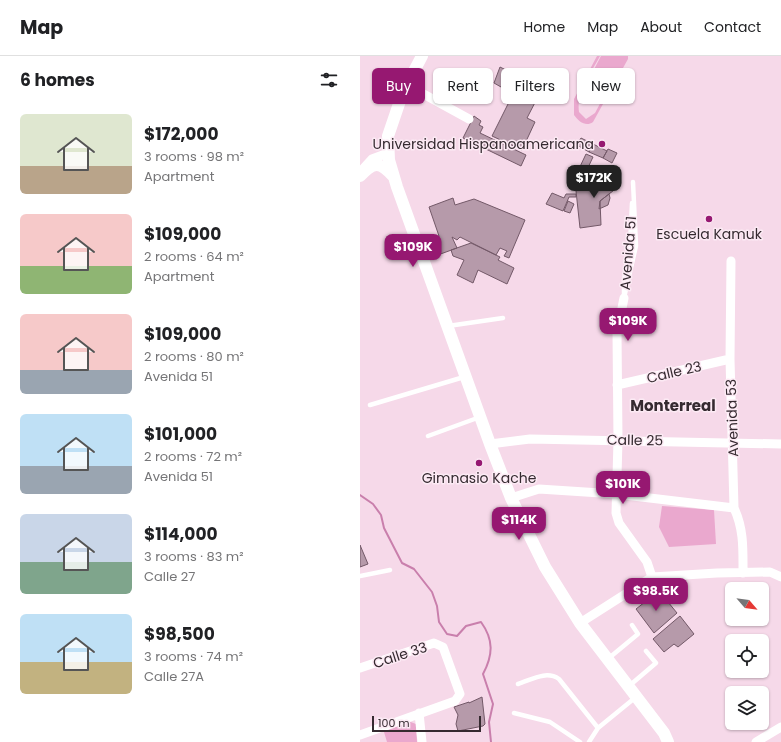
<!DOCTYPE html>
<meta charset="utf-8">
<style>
body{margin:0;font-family:Poppins,sans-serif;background:#f2f2f2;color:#202124;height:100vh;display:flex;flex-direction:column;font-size:15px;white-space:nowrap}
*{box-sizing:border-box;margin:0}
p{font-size:13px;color:#757577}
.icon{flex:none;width:22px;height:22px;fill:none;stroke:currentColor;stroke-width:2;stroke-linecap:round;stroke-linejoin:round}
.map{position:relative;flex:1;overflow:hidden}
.details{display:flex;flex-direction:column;background:#fff;width:360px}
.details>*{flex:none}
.guide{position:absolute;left:12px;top:12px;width:349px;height:36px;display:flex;gap:8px}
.needle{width:26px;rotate:118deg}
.buttons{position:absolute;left:365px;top:526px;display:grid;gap:8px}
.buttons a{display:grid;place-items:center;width:44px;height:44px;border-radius:6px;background:#fff;box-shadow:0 1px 3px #0004;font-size:20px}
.scale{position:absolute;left:12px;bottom:10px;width:109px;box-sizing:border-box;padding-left:4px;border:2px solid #352a30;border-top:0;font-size:11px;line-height:14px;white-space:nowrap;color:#352a30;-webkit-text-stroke:3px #fceaf4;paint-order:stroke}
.price{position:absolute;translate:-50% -34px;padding:0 9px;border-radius:8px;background:#961871;color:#fff;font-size:13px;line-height:26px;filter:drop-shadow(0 1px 2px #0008)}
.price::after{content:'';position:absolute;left:50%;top:24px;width:12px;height:9px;margin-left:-6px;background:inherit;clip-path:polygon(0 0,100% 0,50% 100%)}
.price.active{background:#222;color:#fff}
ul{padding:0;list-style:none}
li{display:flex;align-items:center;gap:12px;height:100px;padding:0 20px}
li span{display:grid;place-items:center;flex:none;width:112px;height:80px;border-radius:6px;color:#555}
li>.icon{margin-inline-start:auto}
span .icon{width:48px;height:48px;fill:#fffc;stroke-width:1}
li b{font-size:17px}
h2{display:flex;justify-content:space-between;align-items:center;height:48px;padding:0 20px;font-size:17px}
.chip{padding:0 14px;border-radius:6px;background:#fff;box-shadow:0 1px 3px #0004;font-size:14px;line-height:36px}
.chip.active{background:#961871;color:#fff}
header{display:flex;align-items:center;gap:24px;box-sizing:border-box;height:56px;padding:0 20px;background:#fff;border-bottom:1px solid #e0e0e0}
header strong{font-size:19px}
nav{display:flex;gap:22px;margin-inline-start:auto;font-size:14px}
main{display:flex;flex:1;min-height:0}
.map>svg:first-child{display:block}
.green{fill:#eaa8ce}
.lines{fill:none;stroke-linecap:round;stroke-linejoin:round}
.stream{stroke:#c97fac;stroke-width:2}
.building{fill:#b69aaa;stroke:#735968}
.service{stroke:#fff;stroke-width:4.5}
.minor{stroke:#fff;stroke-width:9}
.secondary{stroke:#fff;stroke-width:12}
.poi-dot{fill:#961871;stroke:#fceaf4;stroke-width:1.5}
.labels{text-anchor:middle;stroke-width:3;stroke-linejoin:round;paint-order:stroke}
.poi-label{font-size:14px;fill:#352a30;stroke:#fceaf4}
.street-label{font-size:14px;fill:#352a30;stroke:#fceaf4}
.neighbourhood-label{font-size:15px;font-weight:bold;fill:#352a30;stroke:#fceaf4}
</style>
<header>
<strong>Map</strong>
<nav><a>Home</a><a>Map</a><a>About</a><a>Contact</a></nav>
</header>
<main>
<section class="details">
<h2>6 homes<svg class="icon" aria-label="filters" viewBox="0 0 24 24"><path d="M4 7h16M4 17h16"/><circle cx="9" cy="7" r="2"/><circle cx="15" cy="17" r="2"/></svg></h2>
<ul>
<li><span style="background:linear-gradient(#dfe7d0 65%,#b9a48a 0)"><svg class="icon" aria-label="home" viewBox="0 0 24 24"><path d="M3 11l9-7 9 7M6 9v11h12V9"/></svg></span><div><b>$172,000</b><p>3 rooms · 98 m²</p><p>Apartment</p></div></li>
<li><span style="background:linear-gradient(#f6c9c9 65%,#8fb573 0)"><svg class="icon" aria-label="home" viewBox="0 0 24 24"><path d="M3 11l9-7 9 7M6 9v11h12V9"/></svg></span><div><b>$109,000</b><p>2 rooms · 64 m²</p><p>Apartment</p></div></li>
<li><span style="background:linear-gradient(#f6c9c9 70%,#9aa5b1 0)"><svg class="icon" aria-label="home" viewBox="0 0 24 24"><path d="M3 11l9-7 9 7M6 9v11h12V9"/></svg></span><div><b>$109,000</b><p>2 rooms · 80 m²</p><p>Avenida 51</p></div></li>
<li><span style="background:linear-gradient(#bfe0f5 65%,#9aa5b1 0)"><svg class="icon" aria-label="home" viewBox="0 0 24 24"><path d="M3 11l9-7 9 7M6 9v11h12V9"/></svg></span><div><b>$101,000</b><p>2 rooms · 72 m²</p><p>Avenida 51</p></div></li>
<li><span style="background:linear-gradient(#c9d6e8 60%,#7fa58c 0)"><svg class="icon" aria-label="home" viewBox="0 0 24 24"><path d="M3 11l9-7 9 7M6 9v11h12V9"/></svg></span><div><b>$114,000</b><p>3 rooms · 83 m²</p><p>Calle 27</p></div></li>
<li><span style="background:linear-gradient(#bfe0f5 60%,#c2b280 0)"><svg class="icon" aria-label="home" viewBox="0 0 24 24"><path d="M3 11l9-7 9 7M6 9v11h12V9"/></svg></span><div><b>$98,500</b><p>3 rooms · 74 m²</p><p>Calle 27A</p></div></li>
</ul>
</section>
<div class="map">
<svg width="421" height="686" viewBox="0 0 421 686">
<rect width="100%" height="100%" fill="#f6d9e9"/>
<path class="green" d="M237,0H240C231,17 216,37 219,56L226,63L235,57L250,29L231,19L241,0H268V3L233,66C226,71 219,66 214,59V43Z
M302,450L354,454L356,488L309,491L299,471Z
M48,665L56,668L57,686H27L24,676Z"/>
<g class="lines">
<path class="stream" d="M0,439L13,448L21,459L24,472L42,507L54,513L72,536L77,550L79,566L87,578L97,580L106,570L121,566C134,584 133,599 123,618L133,648L129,666L131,686"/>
</g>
<path class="building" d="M140,11L150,16L141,31L134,27Z
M162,20L183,31L167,62L175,66L162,94L132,80Z
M114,60L121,65L119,69L123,71L120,77L166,99L161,110L103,82Z
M221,82L233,88L229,96L217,89Z
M233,88L247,95L243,102L229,96Z
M248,93L257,97L252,107L243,102Z
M226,98L233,101L224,120L217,117Z
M246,114L258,131L240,145L241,169L220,172L216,135Z
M192,137L204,142L206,138H216V141H209L203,155L186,148Z
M249,138L250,142L248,149L239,153L240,145Z
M93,142L95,149L114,143L165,164L149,202L144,200L147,195L140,192L136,199L100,181L97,184L92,181L97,192L75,200L68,184L79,180L69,151Z
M208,145L214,148L210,157L204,155Z
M111,187L140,201L138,204L154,212L147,228L118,214L113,227L97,219L104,204L93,200L91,194Z
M0,489L8,508L0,511Z
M299,535L317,557L294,577L276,553Z
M320,560L334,578L318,591L314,588L304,596L293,583Z
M122,641L125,668L123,670L98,675L96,668L98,659L94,651L109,646V647Z"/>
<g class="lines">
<path class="service" d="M264,241V225L270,189L272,147
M264,242L276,190L273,126
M88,270L143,262
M10,349L104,321
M68,380L120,361
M0,520L30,514
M249,602L278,578L272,569
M158,628C171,624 186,614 199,623L238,672
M269,630L296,607L286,595
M154,657L190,666L220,686
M229,686L238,672L276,641"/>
<path class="minor" d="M47,29L109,63
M3,113L12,103L28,97
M371,205L370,303L374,452C384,473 383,494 383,517
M264,242L257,277L258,384L256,457L259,467L287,506L292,521
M257,329L370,303
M130,388L170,383L421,388
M151,442L179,433L256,438L374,452
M220,567L292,521L357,517L410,516L421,521
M0,612L74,587L83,591L100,638L95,645L0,679
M59,657L62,686
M396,686L421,671"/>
<path class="secondary" d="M62,0L43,36L28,80L29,104L37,131L130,388L151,442L185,511L220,567L304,677L308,686
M0,120C14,106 19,105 33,120"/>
</g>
<g class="poi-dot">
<circle cx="242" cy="88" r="4"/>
<circle cx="349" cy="163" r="4"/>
<circle cx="119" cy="407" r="4"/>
</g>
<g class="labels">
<g class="poi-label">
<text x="234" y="93" text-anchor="end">Universidad Hispanoamericana</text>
<text x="349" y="183">Escuela Kamuk</text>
<text x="119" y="427">Gimnasio Kache</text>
</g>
<g class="street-label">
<text transform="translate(268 197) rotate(-85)" y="5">Avenida 51</text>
<text transform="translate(314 316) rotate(-13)" y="5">Calle 23</text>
<text transform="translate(372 362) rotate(-92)" y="5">Avenida 53</text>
<text transform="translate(275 384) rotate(1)" y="5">Calle 25</text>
<text transform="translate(40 599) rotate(-18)" y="5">Calle 33</text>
</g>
<g class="neighbourhood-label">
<text x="313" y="355">Monterreal</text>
</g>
</g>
</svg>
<div class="buttons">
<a><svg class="needle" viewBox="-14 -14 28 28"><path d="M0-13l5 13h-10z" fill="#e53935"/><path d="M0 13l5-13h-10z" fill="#757577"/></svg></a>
<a><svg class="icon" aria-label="locate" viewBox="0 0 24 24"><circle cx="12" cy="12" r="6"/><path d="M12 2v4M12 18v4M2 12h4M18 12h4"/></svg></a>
<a><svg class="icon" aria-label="layers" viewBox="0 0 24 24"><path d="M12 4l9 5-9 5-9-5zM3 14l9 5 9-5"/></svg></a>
</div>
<div class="scale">100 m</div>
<b class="price active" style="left:234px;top:143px">$172K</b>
<b class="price" style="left:53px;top:212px">$109K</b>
<b class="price" style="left:268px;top:286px">$109K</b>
<b class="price" style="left:263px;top:449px">$101K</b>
<b class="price" style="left:159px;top:485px">$114K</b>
<b class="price" style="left:296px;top:556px">$98.5K</b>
<div class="guide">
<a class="chip active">Buy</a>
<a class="chip">Rent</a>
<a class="chip">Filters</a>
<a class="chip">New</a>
</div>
</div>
</main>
